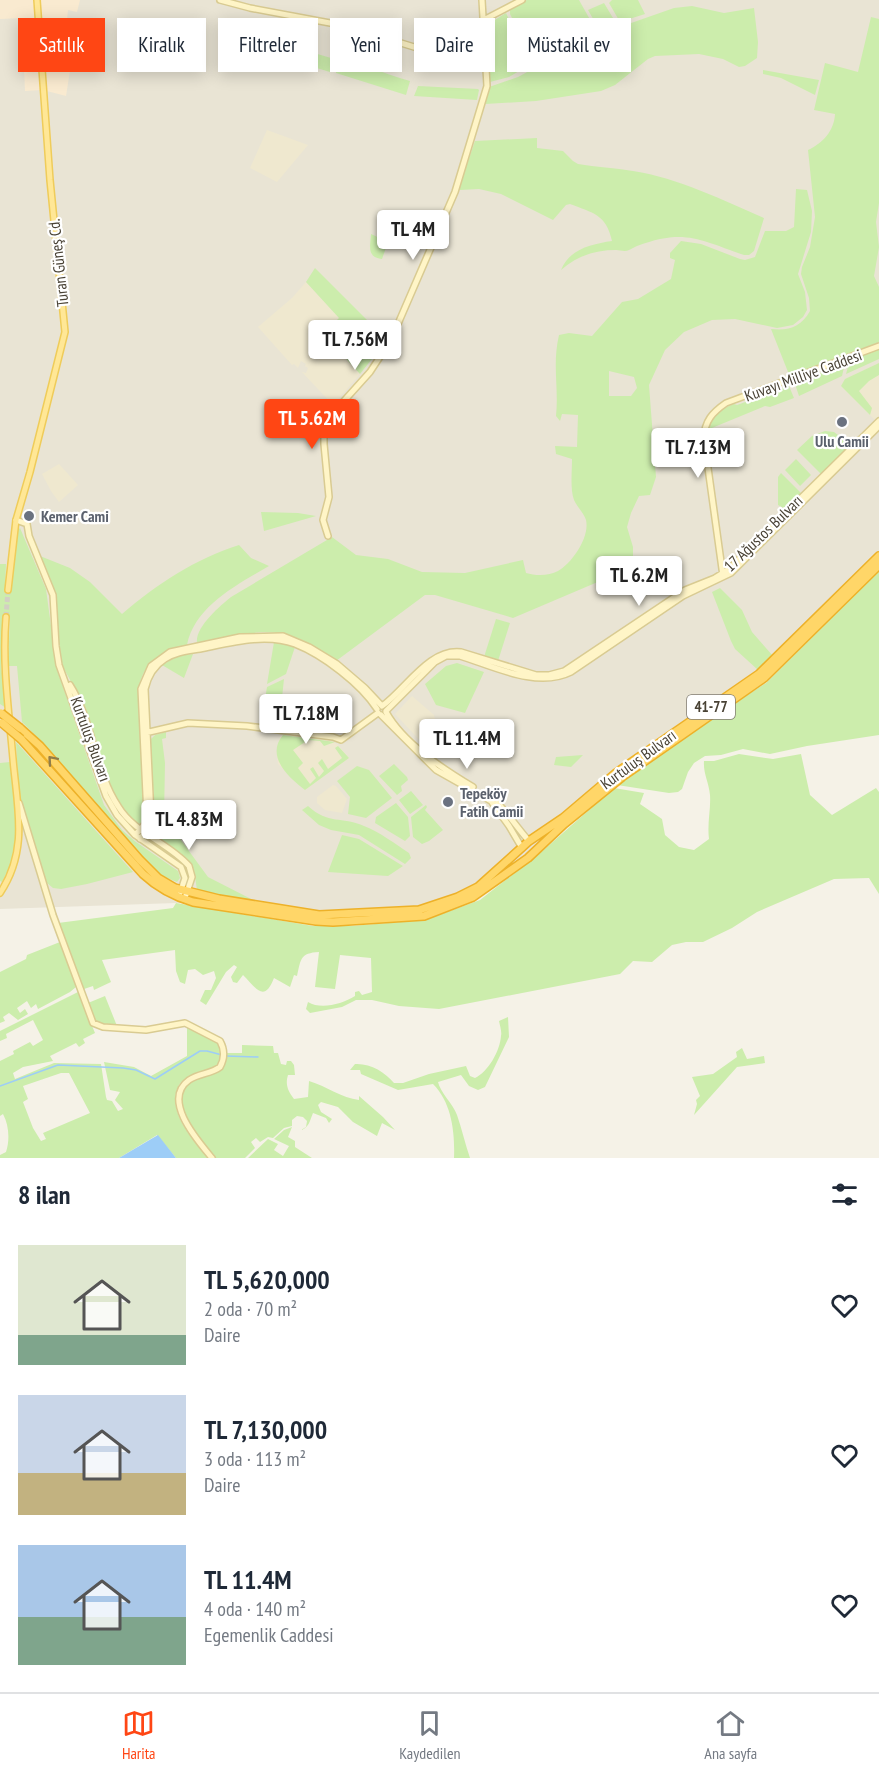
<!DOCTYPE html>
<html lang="tr">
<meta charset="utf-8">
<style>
body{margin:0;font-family:"PT Sans Narrow",sans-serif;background:#f2f2f3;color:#1f2937;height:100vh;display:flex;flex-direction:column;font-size:22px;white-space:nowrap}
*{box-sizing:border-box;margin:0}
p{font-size:20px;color:#747a83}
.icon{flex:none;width:33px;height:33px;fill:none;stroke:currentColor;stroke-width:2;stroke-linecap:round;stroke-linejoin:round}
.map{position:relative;height:1158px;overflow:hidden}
.side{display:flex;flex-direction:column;background:#fff;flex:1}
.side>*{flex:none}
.hud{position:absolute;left:18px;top:18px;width:843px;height:54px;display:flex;gap:12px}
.price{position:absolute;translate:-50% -51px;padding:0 14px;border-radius:6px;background:#fff;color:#222;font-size:20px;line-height:39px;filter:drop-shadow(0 2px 3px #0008)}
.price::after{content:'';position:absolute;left:50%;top:36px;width:18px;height:14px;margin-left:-9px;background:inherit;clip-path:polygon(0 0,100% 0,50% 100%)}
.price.current{background:#ff4614;color:#fff}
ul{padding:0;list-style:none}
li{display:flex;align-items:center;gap:18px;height:150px;padding:0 18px}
li span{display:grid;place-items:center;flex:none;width:168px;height:120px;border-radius:0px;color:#555}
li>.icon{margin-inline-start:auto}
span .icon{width:72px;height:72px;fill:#fffc;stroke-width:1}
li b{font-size:26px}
h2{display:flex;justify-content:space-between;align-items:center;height:72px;padding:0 18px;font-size:26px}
.pill{padding:0 21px;border-radius:0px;background:#fff;box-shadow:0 3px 15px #0003;font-size:21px;line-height:54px}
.pill.current{background:#ff4614;color:#fff}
.menu{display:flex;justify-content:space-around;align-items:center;height:84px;border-top:2px solid #e0e1e3;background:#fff;font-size:16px;color:#747a83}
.menu a{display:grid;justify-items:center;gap:3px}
.menu .current{color:#ff4614}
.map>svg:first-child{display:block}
.residential{fill:#e9e4d4}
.commercial{fill:#f9ead0}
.education{fill:#efe8cf}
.green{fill:#ccedac;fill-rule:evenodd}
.water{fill:#9dcdf7}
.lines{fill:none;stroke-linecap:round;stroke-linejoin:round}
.stream{stroke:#9dcdf7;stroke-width:1.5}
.primary-tunnel{stroke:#d3cfc3;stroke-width:5;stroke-dasharray:5 2.5;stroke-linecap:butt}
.secondary-casing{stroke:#d9cb92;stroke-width:8}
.primary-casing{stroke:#efcc5a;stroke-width:8}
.highway-casing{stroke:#edb129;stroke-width:10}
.secondary{stroke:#fff5c7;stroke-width:5}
.primary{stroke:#ffe796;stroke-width:5}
.highway{stroke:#ffd668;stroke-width:7}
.highway-bridge-casing{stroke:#edb129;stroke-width:10;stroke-linecap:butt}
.highway-bridge{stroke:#ffd668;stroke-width:7}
.oneway{stroke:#927d49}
.worship-dot{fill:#6b7280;stroke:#fff;stroke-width:2}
.labels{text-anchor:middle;stroke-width:4.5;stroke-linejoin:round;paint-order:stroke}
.shield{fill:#fff;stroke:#807b72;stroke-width:1.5}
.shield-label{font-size:15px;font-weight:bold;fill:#494235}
.street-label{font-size:16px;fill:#494235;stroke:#fff}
.worship-label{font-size:16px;font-weight:bold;fill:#5b616d;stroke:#fff;text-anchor:start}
</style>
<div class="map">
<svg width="879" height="1158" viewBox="0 0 879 1158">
<rect width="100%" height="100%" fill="#f5f2e7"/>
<path class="residential" d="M0,0H879V565L774,670L684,732L479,894L430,914L333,922L214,905L176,903L0,909Z"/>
<path class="commercial" d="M0,0H80L77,12L68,10L65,39L70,71L66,96L43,90L25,91L22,18L0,19Z"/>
<path class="education" d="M267,130L308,145L277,182L250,168Z
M306,282L339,318L323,334L360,374L333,405L302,372L306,373L308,368L305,366L306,364L301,361L298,368L294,364L292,365L258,327L292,298Z
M879,363V416L875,420L841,386L845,379Z
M59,464L78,485L59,502L51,491L42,474Z
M412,696L434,715L440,739L429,750L395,714Z
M283,735L331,740L338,745L349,758L305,790L278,764L277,753L280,737Z
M333,785L336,786L347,799L342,813L325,810L317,803V797Z"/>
<path class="green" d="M527,0H579L597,32L535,63L510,14V10Z
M612,0H638L645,14L620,22L609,3Z
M604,3L616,23L599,29L588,10Z
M692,6L724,13L754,8L758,42L757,58L745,66L739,67L723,59L699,54L655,56L648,59L615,85L601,91L536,101L485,104L489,87L518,77L579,44L614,29L674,8Z
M506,13L531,64L509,77L490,82V23Z
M871,17L879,19V203L876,222L879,247L874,276L879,287V342L790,377L771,329C789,331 801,327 810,311L809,298L801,274L802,267L810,247L815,217L808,150C823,143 834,131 835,114L814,110L825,63L858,72Z
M270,40L331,58L330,72L273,55L269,51Z
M336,58C361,63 385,74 410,81L406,95L336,73Z
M763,70L819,80L815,95L781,78L763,74Z
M418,86L478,89L479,90L477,100L414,96Z
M537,138V148L563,151L573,161L578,164C596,167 615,168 633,171C679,178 722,200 764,218L754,251L749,255H744C700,240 685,228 637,246C634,247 632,249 629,250C625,252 620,250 616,250C595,250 577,256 561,270C569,249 592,244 612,241C606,214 593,213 570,204L566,205L553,220L501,194L479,189L460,190L459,188L475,141Z
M796,189L807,190L812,211L811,232L798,274L805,292L807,310L803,317L793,325L777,328L735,319L712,320L684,332L665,350L649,385L656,477L650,495L639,496L631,513L627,527L633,547V567L513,618L435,595H425L336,661C318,649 299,635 277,633C250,630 223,638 197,643C195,627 220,606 231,597L332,537L356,555L388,559L422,572L465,573L523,560L526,573C536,576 549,576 558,571C572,563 590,537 586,520C584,513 577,507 574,500C570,490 572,471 572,459L556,454L555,446L577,447L578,415L562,414L560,421L556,416C559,387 552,365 559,335L569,333L592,336L622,302L638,299L671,279L675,260L670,258V253L681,241L701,244L740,259L745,260L755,257L765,231H786L794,227ZM609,371L634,377L637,388L631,396H609Z
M371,234L388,242L382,259C367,257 370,248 371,234Z
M315,268L381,334L383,345L360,374L323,334L339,318L306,282Z
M879,349V359L846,374L850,360Z
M845,363L842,376L799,396L795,384Z
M879,363V375L869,381L859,391L872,408L870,415L841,386L845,379Z
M789,386L794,398L770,407L765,406L707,430C713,416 720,409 734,404L737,405Z
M825,431L834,432L851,445L821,474L797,450L812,436Z
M796,459L811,475L800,486L785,470Z
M781,473L801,493L785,509L778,505V477Z
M261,512L298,513L316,516L264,531Z
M20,528L46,589L57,670L104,805L122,830L136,842L178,871L180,878L177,882L162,876L140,856L41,741L22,722L17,666H8L10,618L3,617L1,665L6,708L0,704V564H6L5,590H11L15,539L16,532Z
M239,545L251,558L269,566C237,585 195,606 187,645C158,653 140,664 138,696L145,814L143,823L137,824L127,816L112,792L80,698L63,667L60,653L56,597L40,556L70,568L90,582L122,614C157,584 195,559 239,545Z
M879,571V735L807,746L770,754L743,749L721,755L705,756L694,763L688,772L682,789L678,792L669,793L617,785L700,726L766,683Z
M720,588L742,610L752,632L773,656L758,670L735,649L731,641L712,592Z
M496,619L510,623L498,661L484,657Z
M274,642L295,647L286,674L267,684Z
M193,654L184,678L162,665L178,656Z
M457,663L484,672L465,713L436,705L425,684L446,666Z
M284,679L279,726L261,724L267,687Z
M166,732V738L162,739L165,763L164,817L208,877L255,901L212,895L197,890L194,870L190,862L152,833L155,810L151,761V739L155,735Z
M283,735L335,742L324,746L320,741L308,740L293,750L303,763L298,768L310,784L316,778L310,769L313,767L319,777L324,771L318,763L322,759L328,769L342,758L335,748L338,746L349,758L305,790C289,778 265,756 283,735Z
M16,742L133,872L87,884L61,889L53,888L47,883L21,802L18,780Z
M739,754L773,759L801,754L810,795L832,815L876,788L879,792V894L869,878L834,879L757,912L732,928L703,942H686L672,945L652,962L633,961L620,974L439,1009L399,1006L372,1000H356L342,1007L310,1013L306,1009L308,1002C321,1010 342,1004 355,996V992L359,991L362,995L372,992L371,958L340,955L335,989L315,987L319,952C300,953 301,959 297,976L294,975L290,987L274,978C264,1003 257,989 243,975L237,983L233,982L231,977L237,967L234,965L226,972L206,1005L200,1001L205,990H211L216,978L214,971L203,975L195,969L188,970L185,984L180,982L176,971L175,950L102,960L111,982L94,990L93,986L84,989L58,923L173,908L176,903L313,926H351L425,920L480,900L539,854L614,788L644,793L640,804L662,819L665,835L679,847L694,850L709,839C707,823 711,810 710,795C709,783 703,773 704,761H714Z
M583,755L571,767L554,765L556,757Z
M10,762C12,790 19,823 15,851C13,862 7,872 2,882L0,881V763Z
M394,764L407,777L408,780L401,786L402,791L397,795L379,776Z
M357,766L369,770L392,798L366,818L348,814L350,797L337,781Z
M411,791L423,805L410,814L399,800Z
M396,803L408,817L410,836L405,841L375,823L376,817Z
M426,805L427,807L425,810L443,830L429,841L422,844L413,837L411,817Z
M308,806C329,825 341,816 364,826C380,832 395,844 409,853L411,858L405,864L359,835L331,830L319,825L302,810Z
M342,835L359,839L403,866L388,876L328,872Z
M60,942L76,987L70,992L38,1009L36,1004L31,1008L27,1001L17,1008L20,1013L25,1009L28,1014L18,1020L9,1013L3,1017L5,1021L0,1023V972L26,959L27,955Z
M78,992L95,1033L83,1039L85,1043L79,1047L76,1043L50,1056L53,1061L23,1067L13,1073L15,1079L54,1063L101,1064L106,1097L107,1100L112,1101L118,1111L123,1109L115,1100L120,1092L110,1090L104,1062L134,1067L151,1076L187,1056V1026C196,1031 208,1035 216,1042C223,1047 224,1061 216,1066C203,1076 180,1072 176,1093C171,1118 195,1141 208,1158H176L157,1135L119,1158H0V1155L6,1152C10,1140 9,1125 3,1114L0,1116V1061L14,1054L13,1051L30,1042L33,1046L43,1040L33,1020L6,1034L7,1038L0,1041V1031ZM61,1073H69L90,1113L43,1133L46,1139L41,1141L33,1128L23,1102L28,1099L23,1086Z
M105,996L117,1026C95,1024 95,1023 88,1003Z
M508,1017L509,1037L485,1087L478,1090L469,1086L461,1075L438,1082C440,1092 453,1104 457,1115C462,1129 465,1144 470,1158H454C455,1133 452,1103 433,1084L398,1090L361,1074L360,1070H350L355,1064C370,1063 385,1072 394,1083H403L429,1074L466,1066L470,1076L475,1078C488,1072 500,1051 501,1036C502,1032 500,1026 499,1021Z
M242,1045L273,1046L274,1053H278L281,1064L286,1065L287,1061H291L294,1065L295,1075H288C285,1085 288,1091 294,1099L308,1097L309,1081C326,1086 342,1098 359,1100V1096L383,1117L395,1130L382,1123L377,1136L353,1122L338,1107L321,1102L318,1105L321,1112L332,1119L329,1123L326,1118L313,1113C310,1120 309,1128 301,1130L306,1127L307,1121L303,1117L297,1116L292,1120V1126L284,1128L273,1138L268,1137L260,1142L256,1138L251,1142L255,1148L245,1158H216L189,1126L183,1110L181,1097L185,1087L189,1082L221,1069L226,1053H242Z
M742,1048L747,1059L764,1056L765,1063L737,1067L694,1115L697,1104L696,1100L700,1096L692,1077L713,1074L737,1057L736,1052Z
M292,1127L288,1137L295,1141V1147L312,1158H248L268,1139L278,1144L274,1150L283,1156L289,1146L274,1139L284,1130Z"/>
<path class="water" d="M158,1135L176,1158H119Z"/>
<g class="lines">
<path class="stream" d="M226,1056L258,1057
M0,1086L58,1065L123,1068L136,1070L155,1079L200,1051H207L222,1055"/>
<path class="primary-tunnel" d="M6,617L8,590"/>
<defs>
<path id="secondary" d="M220,0L250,8L346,26L414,47L472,26L522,0
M16,520L27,524L29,536L53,595L56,646L59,665L106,796L117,815L135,835L181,867L185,878L180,893
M328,536L323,520L329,497L324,444V427L334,412L370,372L391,340L455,192L487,86L482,0
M723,576L704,439C704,421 713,412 726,403L879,346
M70,685C93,721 95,772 118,806C135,834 168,842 189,866L192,877L186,895
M382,706C406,689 429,648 461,652L536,675H549L564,671L685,590L715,578L728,570L879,421
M386,711L435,662L446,656H460C493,666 537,689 571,672L683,596L731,573L879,426
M386,712C403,743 443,769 473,787
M381,715L436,770L491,801L509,826L522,848
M145,733L188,723L247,726L333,737L341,740L378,713
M486,794C500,801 517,828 529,841
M19,803L53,915L93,1023L103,1027L146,1030L185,1023L220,1041C225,1050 225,1058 220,1067C211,1074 199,1073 189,1080C161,1100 198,1141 212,1158
M135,835L145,824L147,816L141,689L151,666L170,652L240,637L283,636L309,647L337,664L365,688L381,705
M140,839L149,828L151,816L145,689C148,676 154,666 165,659C175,652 188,651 200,649C230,643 265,633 295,644C323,655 361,684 377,709"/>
<path id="primary" d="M8,590L16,520L30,472L65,332L50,180L37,0
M0,893C29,850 17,807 13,759C9,712 2,665 6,617"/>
<path id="highway" d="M20,728L40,746L140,860L158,878L175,888L219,899L319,915L419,910L458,897L478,887L529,841L563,818L616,773L759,674L879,556
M21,739L143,874C158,888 173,896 193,902L316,921L333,922L424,916L473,897L528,858L564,824L622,777L764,678L879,565"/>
</defs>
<use href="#secondary" class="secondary-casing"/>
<use href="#primary" class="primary-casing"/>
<use href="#highway" class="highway-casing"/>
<use href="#secondary" class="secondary"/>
<use href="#primary" class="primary"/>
<use href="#highway" class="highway"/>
<defs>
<path id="highway-bridge" d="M1,713L20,728
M2,723L21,739"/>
</defs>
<use href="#highway-bridge" class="highway-bridge-casing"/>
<use href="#highway-bridge" class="highway-bridge"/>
</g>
<defs><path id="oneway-chevron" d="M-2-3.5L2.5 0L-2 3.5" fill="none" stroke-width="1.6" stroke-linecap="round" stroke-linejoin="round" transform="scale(1.5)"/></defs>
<use class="oneway" href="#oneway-chevron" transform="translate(52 760) rotate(-131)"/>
<g class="worship-dot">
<circle cx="842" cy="422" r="6"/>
<circle cx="29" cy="516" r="6"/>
<circle cx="448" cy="802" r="6"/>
</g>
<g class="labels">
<rect class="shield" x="687" y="695" width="48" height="24" rx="4.5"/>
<g class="shield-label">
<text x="711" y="712">41-77</text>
</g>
<g class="street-label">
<text transform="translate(58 263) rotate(-96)" y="6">Turan Güneş Cd.</text>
<text transform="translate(803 375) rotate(-20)" y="6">Kuvayı Milliye Caddesi</text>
<text transform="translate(763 533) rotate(-44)" y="6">17 Ağustos Bulvarı</text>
<text transform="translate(91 739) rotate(70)" y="6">Kurtuluş Bulvarı</text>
<text transform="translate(638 759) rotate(-36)" y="6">Kurtuluş Bulvarı</text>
</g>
<g class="worship-label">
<text x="842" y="447" text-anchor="middle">Ulu Camii</text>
<text x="41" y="522">Kemer Cami</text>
<text x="460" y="799">Tepeköy<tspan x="460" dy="18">Fatih Camii</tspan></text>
</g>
</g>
</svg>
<b class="price" style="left:413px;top:261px">TL 4M</b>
<b class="price" style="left:355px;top:371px">TL 7.56M</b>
<b class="price current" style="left:312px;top:450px">TL 5.62M</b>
<b class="price" style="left:698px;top:479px">TL 7.13M</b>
<b class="price" style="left:639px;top:607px">TL 6.2M</b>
<b class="price" style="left:306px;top:745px">TL 7.18M</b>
<b class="price" style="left:467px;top:770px">TL 11.4M</b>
<b class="price" style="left:189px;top:851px">TL 4.83M</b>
<div class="hud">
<a class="pill current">Satılık</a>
<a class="pill">Kiralık</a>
<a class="pill">Filtreler</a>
<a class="pill">Yeni</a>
<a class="pill">Daire</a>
<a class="pill">Müstakil ev</a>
</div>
</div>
<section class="side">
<h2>8 ilan<svg class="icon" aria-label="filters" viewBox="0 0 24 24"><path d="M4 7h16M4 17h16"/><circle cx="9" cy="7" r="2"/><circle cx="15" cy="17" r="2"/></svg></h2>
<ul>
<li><span style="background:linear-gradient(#dfe7d0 75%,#7fa58c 0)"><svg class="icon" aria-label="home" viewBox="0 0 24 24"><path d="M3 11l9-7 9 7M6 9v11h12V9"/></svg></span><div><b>TL 5,620,000</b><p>2 oda · 70 m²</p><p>Daire</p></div><svg class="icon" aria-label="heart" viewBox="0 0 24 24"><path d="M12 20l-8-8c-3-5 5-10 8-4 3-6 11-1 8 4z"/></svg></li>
<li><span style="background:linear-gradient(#c9d6e8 65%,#c2b280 0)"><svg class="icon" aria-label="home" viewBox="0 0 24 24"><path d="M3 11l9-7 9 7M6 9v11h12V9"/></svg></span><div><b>TL 7,130,000</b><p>3 oda · 113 m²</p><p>Daire</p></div><svg class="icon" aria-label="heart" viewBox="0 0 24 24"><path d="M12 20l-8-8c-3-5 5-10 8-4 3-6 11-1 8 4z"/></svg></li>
<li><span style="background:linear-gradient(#a9c7e8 60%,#7fa58c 0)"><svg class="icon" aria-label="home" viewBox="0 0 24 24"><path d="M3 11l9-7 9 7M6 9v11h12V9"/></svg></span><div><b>TL 11.4M</b><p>4 oda · 140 m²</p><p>Egemenlik Caddesi</p></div><svg class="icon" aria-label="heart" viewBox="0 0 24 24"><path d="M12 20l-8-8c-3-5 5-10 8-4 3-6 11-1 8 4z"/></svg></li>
</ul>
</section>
<nav class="menu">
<a class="current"><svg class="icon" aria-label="map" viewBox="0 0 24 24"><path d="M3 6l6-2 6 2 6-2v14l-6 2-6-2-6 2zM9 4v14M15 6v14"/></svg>Harita</a>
<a><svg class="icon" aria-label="saved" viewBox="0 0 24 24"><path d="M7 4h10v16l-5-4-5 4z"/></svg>Kaydedilen</a>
<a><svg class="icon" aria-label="home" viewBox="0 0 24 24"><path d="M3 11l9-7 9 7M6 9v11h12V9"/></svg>Ana sayfa</a>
</nav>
